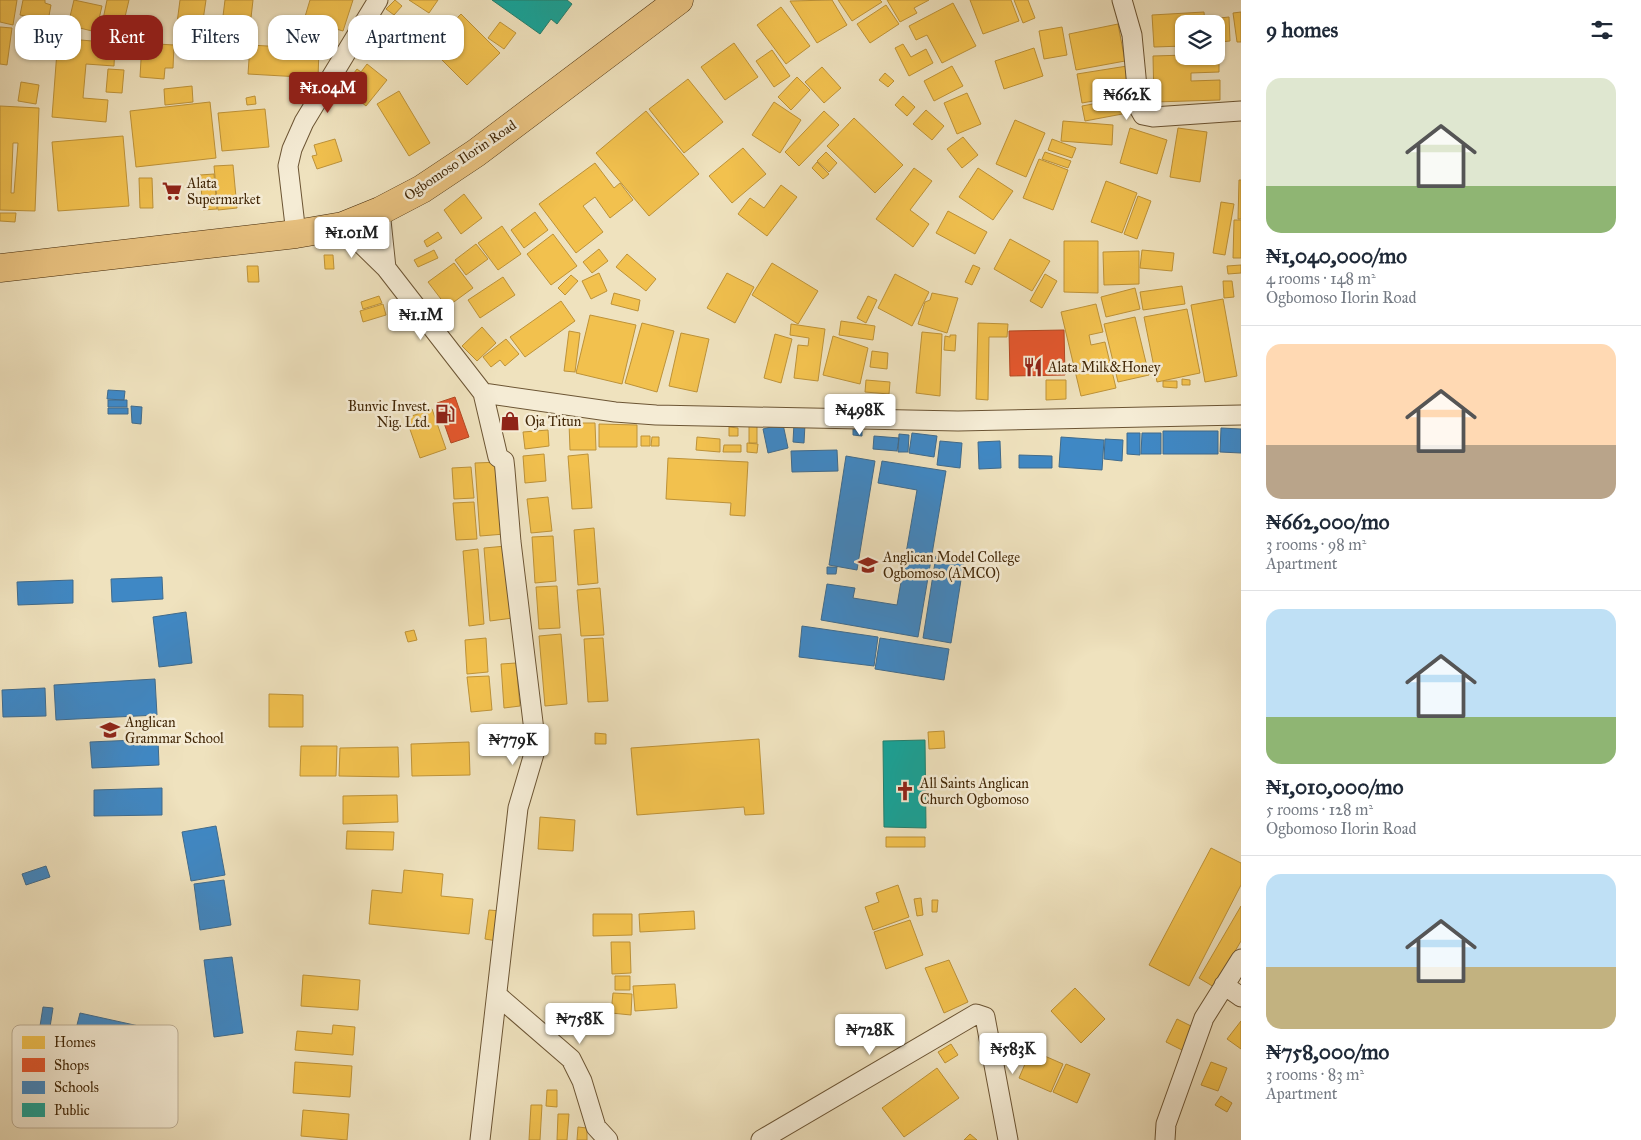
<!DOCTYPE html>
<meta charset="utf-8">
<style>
body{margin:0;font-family:"IM FELL Great Primer",serif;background:#f6f6f7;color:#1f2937;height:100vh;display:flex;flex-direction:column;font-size:19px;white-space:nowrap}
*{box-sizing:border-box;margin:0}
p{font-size:16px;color:#747a83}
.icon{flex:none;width:28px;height:28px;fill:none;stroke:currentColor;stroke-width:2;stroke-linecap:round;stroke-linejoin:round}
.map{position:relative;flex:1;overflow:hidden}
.drawer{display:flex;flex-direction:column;background:#fff;width:400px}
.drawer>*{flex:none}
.hud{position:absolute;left:15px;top:15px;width:475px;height:45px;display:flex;gap:10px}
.tools{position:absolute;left:1175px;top:15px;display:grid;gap:10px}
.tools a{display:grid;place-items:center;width:50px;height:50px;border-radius:10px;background:#fff;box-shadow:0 1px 4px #0004;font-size:25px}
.price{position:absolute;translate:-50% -42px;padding:0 11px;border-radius:5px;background:#fff;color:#222;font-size:16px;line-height:32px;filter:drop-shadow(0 1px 2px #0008)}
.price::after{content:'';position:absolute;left:50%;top:30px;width:15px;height:11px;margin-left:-8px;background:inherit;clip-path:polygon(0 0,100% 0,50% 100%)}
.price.on{background:#8f2418;color:#fff}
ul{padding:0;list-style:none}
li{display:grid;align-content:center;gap:10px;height:265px;padding:0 25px}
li+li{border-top:1px solid #e0e1e3}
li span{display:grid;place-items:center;height:155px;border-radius:15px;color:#555}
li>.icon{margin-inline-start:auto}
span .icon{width:90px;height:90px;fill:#fffc;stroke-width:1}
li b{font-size:21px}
h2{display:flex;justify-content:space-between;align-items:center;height:60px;padding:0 25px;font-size:21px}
.chip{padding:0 18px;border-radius:15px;background:#fff;box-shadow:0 1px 4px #0004;font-size:18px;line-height:45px}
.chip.on{background:#8f2418;color:#fff}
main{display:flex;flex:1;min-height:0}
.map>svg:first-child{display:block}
.homes{fill:#f2c14e;stroke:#bd9238;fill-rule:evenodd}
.shops{fill:#e4572e;stroke:#b34822}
.schools{fill:#3f88c5;stroke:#406b8c}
.public{fill:#17a398;stroke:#247e6c}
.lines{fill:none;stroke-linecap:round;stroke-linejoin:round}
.minor-casing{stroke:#6c5534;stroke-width:21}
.highway-casing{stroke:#412606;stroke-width:29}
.minor{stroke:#f5ecd5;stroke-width:19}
.highway{stroke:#e8c17f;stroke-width:28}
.labels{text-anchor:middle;stroke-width:5;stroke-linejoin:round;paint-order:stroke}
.street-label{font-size:14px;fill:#412606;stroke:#f5ecd5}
.poi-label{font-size:14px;fill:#412606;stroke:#f5ecd5;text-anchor:start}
.key{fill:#f5ecd5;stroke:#bfb197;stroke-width:1}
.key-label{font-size:14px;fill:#412606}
</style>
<main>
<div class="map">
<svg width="1241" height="1140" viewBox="0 0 1241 1140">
<rect width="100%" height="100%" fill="#efe2be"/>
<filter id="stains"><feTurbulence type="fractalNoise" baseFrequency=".004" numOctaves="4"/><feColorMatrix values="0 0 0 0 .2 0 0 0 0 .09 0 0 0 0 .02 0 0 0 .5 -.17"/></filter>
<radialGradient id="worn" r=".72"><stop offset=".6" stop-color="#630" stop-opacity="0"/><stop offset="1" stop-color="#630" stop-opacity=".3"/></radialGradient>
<path class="homes" d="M0,0H17L13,25L0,22Z
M23,0H45V3L51,5L48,21L20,15Z
M74,0L102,6L96,32L68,25Z
M107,0H129L120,38L100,34Z
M180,0H206L202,27L177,23Z
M225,0H253L251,18L223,16Z
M310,0H353L343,31L304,20Z
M395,0L402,6L394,15L386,9Z
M409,0H438L429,13Z
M832,0L847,25L817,43L790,1Z
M838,0H880L882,2L852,21Z
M887,0H929L914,8L917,13L900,22Z
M970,0H1011L1019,21L983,34Z
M1014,0H1028L1035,18L1023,23Z
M953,3L976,46L942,63L927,35L916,40L909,26Z
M886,5L899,24L870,43L857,24Z
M781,7L810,46L786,64L757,25Z
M1204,12L1205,24H1184V46L1154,47L1152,15Z
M1241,12V42H1237L1233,13Z
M461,14L500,53L467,85L440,58L445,52L434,41Z
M1229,17L1230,41L1220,42V18Z
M416,18L428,43L402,55L390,31Z
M500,22L516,33L504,49L488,38Z
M1118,24L1125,61L1076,70L1069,34Z
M0,27L12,28L7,65L0,64Z
M1062,27L1067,55L1044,59L1039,31Z
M58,38L115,43L114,66L86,64L83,98L108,100L106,122L52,117Z
M142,43L174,45L173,68H165L164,79L140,77Z
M734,43L758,77L725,100L701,67Z
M903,44L911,57L926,49L933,63L909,76L895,48Z
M250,45L319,49L318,78L248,74Z
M1034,48L1043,76L1004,89L995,61Z
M772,50L790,76L774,87L756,61Z
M1219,54V72L1191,73V81L1220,80V100L1154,102L1153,56Z
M367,64L387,80L366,106L343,87L357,69L361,72Z
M952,66L963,86L934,101L924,81Z
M1127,66L1132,94L1082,103L1077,74Z
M822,67L841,88L824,103L805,82Z
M108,69L124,70L122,93L106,92Z
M885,73L894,81L888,87L879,80Z
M797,77L810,90L791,110L778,97Z
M688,79L723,122L684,153L649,109Z
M21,82L39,85L36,104L18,101Z
M192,86L193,102L165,105L164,89Z
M399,91L430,143L409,156L377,104Z
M967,93L981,124L957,134L944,103Z
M255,96L256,104L247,105L246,98Z
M903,96L915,107L907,116L895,105Z
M1130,97L1133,112L1085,121L1082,106Z
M210,102L216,158L136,167L130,111Z
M774,102L801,120L780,153L752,135Z
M0,106L39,108L35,211L0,210ZM13,143H18L14,193H11Z
M265,109L269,147L222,151L218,113Z
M926,110L944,126L932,140L913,124Z
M646,111L699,174L649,216L596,153Z
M824,111L839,125L799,166L785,152Z
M854,118L903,165L875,193L827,146Z
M1015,120L1045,133L1026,177L996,164Z
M1063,121L1113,125L1112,145L1061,141Z
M1130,128L1167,140L1157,174L1120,163Z
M1178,128L1207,132L1200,182L1170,177Z
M123,136L129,206L58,211L52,142Z
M963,137L978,155L962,168L947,149Z
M335,139L342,161L317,169L312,156L317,155L314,145Z
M1052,139L1076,148L1072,158L1048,150Z
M743,148L766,174L732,203L709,176Z
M826,152L837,163L829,172L817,161Z
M1045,152L1071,161L1068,168L1042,159Z
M1039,159L1068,170L1053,210L1023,198Z
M817,162L829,174L823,179L812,168Z
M595,163L614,188L620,183L633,200L610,218L595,197L583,206L603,232L576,253L539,204Z
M233,165L237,208L218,210L214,166Z
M914,168L932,181L910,210L929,224L913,247L876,219Z
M978,168L1013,191L993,220L959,197Z
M214,174L217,209L203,210L200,175Z
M139,178H152L153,208H140Z
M1239,180H1241V219H1238Z
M1106,181L1137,193L1122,233L1091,222Z
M781,185L797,197L767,236L738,214L750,198L764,208Z
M464,194L482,218L461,234L444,210Z
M1138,196L1151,201L1137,239L1124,234Z
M1221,202L1234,204L1225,255L1213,253Z
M948,211L987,232L975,254L936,233Z
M535,212L548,230L524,248L511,230Z
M0,213H16L15,222L0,221Z
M1234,220H1241V258H1233Z
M502,226L521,254L498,270L478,243Z
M438,232L442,238L427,247L424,241Z
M553,234L577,266L551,285L527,254Z
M1010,239L1050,261L1032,291L994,269Z
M1064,241H1098V293L1064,292Z
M476,244L488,259L466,275L455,260Z
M599,249L608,261L592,273L583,262Z
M434,250L438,258L418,267L414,260Z
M1142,250L1174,253L1172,271L1140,268Z
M1139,251V284L1104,285L1103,252Z
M627,254L656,279L646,291L616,267Z
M324,255H333L334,269H325Z
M454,263L473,288L447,307L428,282Z
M772,263L818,291L798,324L752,295Z
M973,265L980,268L972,285L965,282Z
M1241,265V273L1228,274L1227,266Z
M247,266H258L259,282H248Z
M599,273L607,291L591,299L582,281Z
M727,273L754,287L735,323L707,308Z
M895,274L929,292L912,326L878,308Z
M1045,274L1057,281L1042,308L1030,301Z
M571,275L578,281L565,295L558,288Z
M503,277L515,295L480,318L468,300Z
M1223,281H1232L1234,297L1224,298Z
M1182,286L1185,304L1143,310L1140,292Z
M1135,288L1140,309L1106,317L1101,297Z
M614,293L640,300L638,311L611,304Z
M932,293L958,298L947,333L918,324L925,302L930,300Z
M379,296L382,303L363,309L361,302Z
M868,296L877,300L866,323L857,318Z
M1223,299L1237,376L1205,382L1191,305Z
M561,301L575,321L525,357L510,337Z
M383,304L386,315L363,322L360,311Z
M1096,304L1103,332L1089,335L1091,345L1105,342L1116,388L1081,396L1061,312Z
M1187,309L1200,373L1157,382L1144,317Z
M590,315L636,325L622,384L576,373Z
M1135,317L1149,375L1118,382L1104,324Z
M841,321L875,326L873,340L839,335Z
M642,323L674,331L657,392L625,383Z
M978,323L1008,324L1007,337H989L988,400L976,399Z
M791,324L825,329L818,381L794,378L798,345L808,346L809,338L790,335Z
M482,327L496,343L477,361L462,346Z
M569,331L580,333L575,372L564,371Z
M922,332L942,334L940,396L916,393Z
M681,333L709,339L697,392L669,386Z
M775,334L792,339L781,383L764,378Z
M950,335H956L955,351L944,350L945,336L950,337Z
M833,336L868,348L860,384L823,375Z
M506,339L519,354L505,366L500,360L491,367L483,357Z
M872,351L888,353L887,369L870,367Z
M1182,379L1190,380V385H1182Z
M866,380L890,382L889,394L865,392Z
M1046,380H1066V399L1046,400Z
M1163,381H1177V388L1163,387Z
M432,409L446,449L420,458L406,418Z
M569,423H595L596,450H570Z
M599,424L637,425V447H599Z
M749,425L757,426V443H749Z
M729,427L738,428V436H729Z
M548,430L549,446L525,449L523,432Z
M641,436H650V446H641Z
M652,437H659V446H651Z
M697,437L720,439V452L696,450Z
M747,443L758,444L757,453L747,452Z
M724,445H741V452H723Z
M544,454L546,481L525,483L523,456Z
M588,454L592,508L572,509L568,456Z
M668,458L748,462L745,516L730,515L731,503L666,499Z
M501,462L505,534L480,536L475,463Z
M471,467L474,498L454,499L452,468Z
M548,497L552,531L531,533L527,499Z
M474,502L477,539L456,540L453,503Z
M594,528L598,583L578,585L574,530Z
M553,536L556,581L535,583L532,537Z
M506,546L513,618L490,621L484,548Z
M478,549L484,624L469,626L463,551Z
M557,586L560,628L539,629L536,587Z
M600,588L604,635L581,636L577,590Z
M414,630L417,640L408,642L405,632Z
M561,634L567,704L545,706L539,636Z
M486,638L488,672L467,674L465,640Z
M603,638L608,701L588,702L584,639Z
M516,663L520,706L504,708L501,664Z
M489,676L492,710L471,712L467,677Z
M269,694L303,695V727H269Z
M944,731L945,748L929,749L928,732Z
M595,733L606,734V744H595Z
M759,739L764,814L745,815L744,807L637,815L631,748Z
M469,742L470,775L412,776L411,744Z
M301,746H337L336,776H300Z
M398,747L399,777L339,776L340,748Z
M397,795L398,822L343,824V796Z
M540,817L575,820L573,851L538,849Z
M347,831L394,832L393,850L346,849Z
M886,837H925V847H886Z
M1211,848L1241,863V885L1189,986L1149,965Z
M404,870L443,874L441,896L473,899L469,934L369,924L372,890L402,893Z
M898,885L909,917L873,930L865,907L879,902L876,893Z
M921,898L923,915L917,916L914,899Z
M932,900H938L937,912H932Z
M1241,906V941L1214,987L1199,978Z
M489,910L501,911L497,941L485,939Z
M694,911L695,929L640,932L639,914Z
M593,914H632V935L593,936Z
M910,920L923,955L886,969L874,932Z
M611,942H630L631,973L612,974Z
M949,960L968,1002L944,1013L925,968Z
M303,975L360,980L358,1010L301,1006Z
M615,976H630V990H615Z
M675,984L677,1008L635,1011L633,986Z
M1075,988L1105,1019L1081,1043L1051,1011Z
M613,993L632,994L631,1015L611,1013Z
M1177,1019L1197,1029L1186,1052L1166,1042Z
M1241,1021V1049L1227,1039Z
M333,1025L355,1027L353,1055L295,1050L297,1031L332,1034Z
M951,1044L958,1055L945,1063L938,1052Z
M1031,1050L1063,1064L1051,1092L1019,1078Z
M295,1062L352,1066L350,1097L293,1093Z
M1211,1062L1227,1068L1218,1091L1201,1085Z
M1066,1064L1090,1074L1077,1103L1053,1092Z
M937,1068L959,1098L904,1137L882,1108Z
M547,1090H557V1107L546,1106Z
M1221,1096L1232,1103L1227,1112L1215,1105Z
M531,1105H542L540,1140H529Z
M303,1110L349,1114L347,1140L301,1136Z
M558,1114H569L567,1140H557Z
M578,1127L587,1128V1140H577Z
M970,1134L977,1140H964Z"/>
<path class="shops" d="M1064,330L1065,375L1010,376L1009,331Z
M455,397L469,437L451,443L437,403Z"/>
<path class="schools" d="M108,390L125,391L124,400L107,399Z
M108,400H127V407H108Z
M131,406L142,407L141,424L132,423Z
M108,408H128V414H108Z
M794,423L805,424L804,443L793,442Z
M783,424L788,448L768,453L763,429Z
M1221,428L1241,429V453L1220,452Z
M853,429L862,430V436L853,435Z
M1163,431H1218V454H1163Z
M912,433L937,436L934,457L909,453Z
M1127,433H1140V455L1127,454Z
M1142,433H1161V454H1141Z
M899,434L909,435L908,452H898Z
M874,436L899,438L897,451L873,449Z
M1061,437L1104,440L1102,470L1059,467Z
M1105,439L1123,440L1122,461L1104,459Z
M940,441L962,443L960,468L937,465Z
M1000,441L1001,468L979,469L978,442Z
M837,450L838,471L792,472L791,451Z
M1019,455L1052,456V468H1019Z
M846,456L875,461L857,570L829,565Z
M882,461L946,471L918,637L821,620L827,584L855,588L853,598L897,605L917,490L878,483Z
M936,556L964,561L951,643L923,638Z
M827,567H837L836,574H827Z
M162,577L163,599L112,602L111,579Z
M73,580V603L18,605L17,582Z
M186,612L192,663L159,667L153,617Z
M802,626L878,637L874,666L799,657Z
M880,638L949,649L944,680L875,669Z
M155,679L157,715L56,720L54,685Z
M45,688L46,716L3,717L2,690Z
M158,739L159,765L92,768L90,742Z
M162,788V815L94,816V790Z
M216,826L225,875L191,881L182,832Z
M46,866L50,877L26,885L22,874Z
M224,880L231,925L200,930L194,884Z
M232,957L243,1033L214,1037L204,960Z
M43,1007L53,1008L50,1027L40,1026Z
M80,1013L175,1034L170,1054L75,1033Z"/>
<path class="public" d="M492,0H567L572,4L557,24L551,19L540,34Z
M925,740L926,828L884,827L883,741Z"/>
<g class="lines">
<defs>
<path id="minor" d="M1122,0L1132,35L1139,108L1143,115L1153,117L1241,111
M380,211L386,268
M343,226L386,268L483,393L498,457L504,461L505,470L511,542L536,747L518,808L480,1140
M296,234L288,166L292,149L304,122L378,0
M483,393L615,412L656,415L958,421L1241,415
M1224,985L1241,997
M497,995L571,1059L582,1081L596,1127L608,1140
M761,1140L976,1014L985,1017L1008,1140
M1165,1140L1166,1124L1204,1018L1241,959"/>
<path id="highway" d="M0,268L296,234L343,226L380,211L422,189L476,153L679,0"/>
</defs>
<use href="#minor" class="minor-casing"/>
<use href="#highway" class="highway-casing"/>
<use href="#minor" class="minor"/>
<use href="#highway" class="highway"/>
</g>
<defs>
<symbol id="supermarket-bare" viewBox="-9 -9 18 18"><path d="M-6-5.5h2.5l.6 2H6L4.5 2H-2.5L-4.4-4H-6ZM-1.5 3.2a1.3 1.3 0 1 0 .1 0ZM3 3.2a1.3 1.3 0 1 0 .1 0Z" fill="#8f2418" stroke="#f5ecd5" stroke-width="2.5" paint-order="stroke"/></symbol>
<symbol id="restaurant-bare" viewBox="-9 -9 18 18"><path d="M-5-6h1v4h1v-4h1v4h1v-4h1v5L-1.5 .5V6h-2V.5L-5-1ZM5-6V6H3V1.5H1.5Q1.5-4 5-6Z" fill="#8f2418" stroke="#f5ecd5" stroke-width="2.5" paint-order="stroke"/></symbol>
<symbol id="fuel-bare" viewBox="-9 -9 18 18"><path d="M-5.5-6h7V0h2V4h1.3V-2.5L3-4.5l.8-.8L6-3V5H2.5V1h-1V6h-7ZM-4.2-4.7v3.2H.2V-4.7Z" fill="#8f2418" stroke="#f5ecd5" stroke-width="2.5" paint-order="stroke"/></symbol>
<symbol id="shop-bare" viewBox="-9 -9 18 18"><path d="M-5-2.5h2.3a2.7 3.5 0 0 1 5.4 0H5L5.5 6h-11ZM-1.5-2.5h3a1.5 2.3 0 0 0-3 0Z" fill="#8f2418" stroke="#f5ecd5" stroke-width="2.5" paint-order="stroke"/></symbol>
<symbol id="school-bare" viewBox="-9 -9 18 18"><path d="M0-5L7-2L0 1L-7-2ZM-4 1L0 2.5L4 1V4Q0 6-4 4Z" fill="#8f2418" stroke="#f5ecd5" stroke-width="2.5" paint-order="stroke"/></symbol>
<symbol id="university-bare" viewBox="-9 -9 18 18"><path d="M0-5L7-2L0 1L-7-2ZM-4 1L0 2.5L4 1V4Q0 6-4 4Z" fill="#8f2418" stroke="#f5ecd5" stroke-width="2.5" paint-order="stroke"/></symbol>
<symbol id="church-bare" viewBox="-9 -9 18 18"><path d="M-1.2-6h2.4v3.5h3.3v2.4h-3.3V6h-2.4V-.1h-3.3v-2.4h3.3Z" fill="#8f2418" stroke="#f5ecd5" stroke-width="2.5" paint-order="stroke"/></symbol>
</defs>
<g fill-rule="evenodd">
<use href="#supermarket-bare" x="158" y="177" width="28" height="28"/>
<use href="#restaurant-bare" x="1019" y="353" width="28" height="28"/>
<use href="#fuel-bare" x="431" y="400" width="28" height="28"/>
<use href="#shop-bare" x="496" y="407" width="28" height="28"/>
<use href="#school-bare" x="854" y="551" width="28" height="28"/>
<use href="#university-bare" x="96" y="716" width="28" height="28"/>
<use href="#church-bare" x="891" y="777" width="28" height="28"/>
</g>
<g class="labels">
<g class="street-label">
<text transform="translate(460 160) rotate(-34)" y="5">Ogbomoso Ilorin Road</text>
</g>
<g class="poi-label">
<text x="187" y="188">Alata<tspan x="187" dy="16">Supermarket</tspan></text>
<text x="1048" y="372">Alata Milk&amp;Honey</text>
<text x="430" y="411" text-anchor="end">Bunvic Invest.<tspan x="430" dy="16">Nig. Ltd.</tspan></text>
<text x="525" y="426">Oja Titun</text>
<text x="883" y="562">Anglican Model College<tspan x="883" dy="16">Ogbomoso (AMCO)</tspan></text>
<text x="125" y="727">Anglican<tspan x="125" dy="16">Grammar School</tspan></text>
<text x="920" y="788">All Saints Anglican<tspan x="920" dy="16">Church Ogbomoso</tspan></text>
</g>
</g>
<rect x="12" y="1025" width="166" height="103" rx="8" class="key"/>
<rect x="22" y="1036" width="23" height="13" fill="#f2c14e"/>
<rect x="22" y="1058" width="23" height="14" fill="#e4572e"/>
<rect x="22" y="1081" width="23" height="13" fill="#3f88c5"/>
<rect x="22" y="1103" width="23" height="14" fill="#17a398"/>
<g class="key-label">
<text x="54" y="1047">Homes</text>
<text x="54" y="1070">Shops</text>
<text x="54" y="1092">Schools</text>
<text x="54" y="1115">Public</text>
</g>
<rect width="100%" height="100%" filter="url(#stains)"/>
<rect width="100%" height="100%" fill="url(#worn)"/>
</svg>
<div class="tools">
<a><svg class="icon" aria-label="layers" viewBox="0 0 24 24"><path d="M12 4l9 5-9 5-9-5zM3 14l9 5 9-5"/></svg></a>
</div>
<b class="price on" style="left:328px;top:114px">₦1.04M</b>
<b class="price" style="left:1127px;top:121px">₦662K</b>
<b class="price" style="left:352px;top:259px">₦1.01M</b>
<b class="price" style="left:421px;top:341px">₦1.1M</b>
<b class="price" style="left:860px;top:436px">₦498K</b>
<b class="price" style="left:513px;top:766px">₦779K</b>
<b class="price" style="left:580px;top:1045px">₦758K</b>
<b class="price" style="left:870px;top:1056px">₦728K</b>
<b class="price" style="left:1013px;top:1075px">₦583K</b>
<div class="hud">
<a class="chip">Buy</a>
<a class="chip on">Rent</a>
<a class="chip">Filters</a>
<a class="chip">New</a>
<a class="chip">Apartment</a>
</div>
</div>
<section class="drawer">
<h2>9 homes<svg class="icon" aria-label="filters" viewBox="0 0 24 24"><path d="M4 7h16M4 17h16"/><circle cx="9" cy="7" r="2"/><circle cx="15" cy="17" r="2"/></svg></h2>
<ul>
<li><span style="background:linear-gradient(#dfe7d0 70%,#8fb573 0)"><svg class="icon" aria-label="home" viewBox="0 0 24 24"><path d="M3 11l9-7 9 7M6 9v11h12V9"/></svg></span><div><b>₦1,040,000/mo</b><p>4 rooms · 148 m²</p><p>Ogbomoso Ilorin Road</p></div></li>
<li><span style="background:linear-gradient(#ffd9b3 65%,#b9a48a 0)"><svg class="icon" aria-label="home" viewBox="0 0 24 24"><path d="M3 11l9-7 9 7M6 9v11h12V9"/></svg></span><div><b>₦662,000/mo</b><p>3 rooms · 98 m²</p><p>Apartment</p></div></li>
<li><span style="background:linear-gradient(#bfe0f5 70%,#8fb573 0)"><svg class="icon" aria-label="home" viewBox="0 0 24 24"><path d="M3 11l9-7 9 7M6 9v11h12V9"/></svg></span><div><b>₦1,010,000/mo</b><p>5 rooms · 128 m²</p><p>Ogbomoso Ilorin Road</p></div></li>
<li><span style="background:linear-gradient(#bfe0f5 60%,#c2b280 0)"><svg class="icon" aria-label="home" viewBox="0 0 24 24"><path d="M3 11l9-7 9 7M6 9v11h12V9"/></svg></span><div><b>₦758,000/mo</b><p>3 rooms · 83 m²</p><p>Apartment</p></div></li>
</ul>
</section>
</main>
